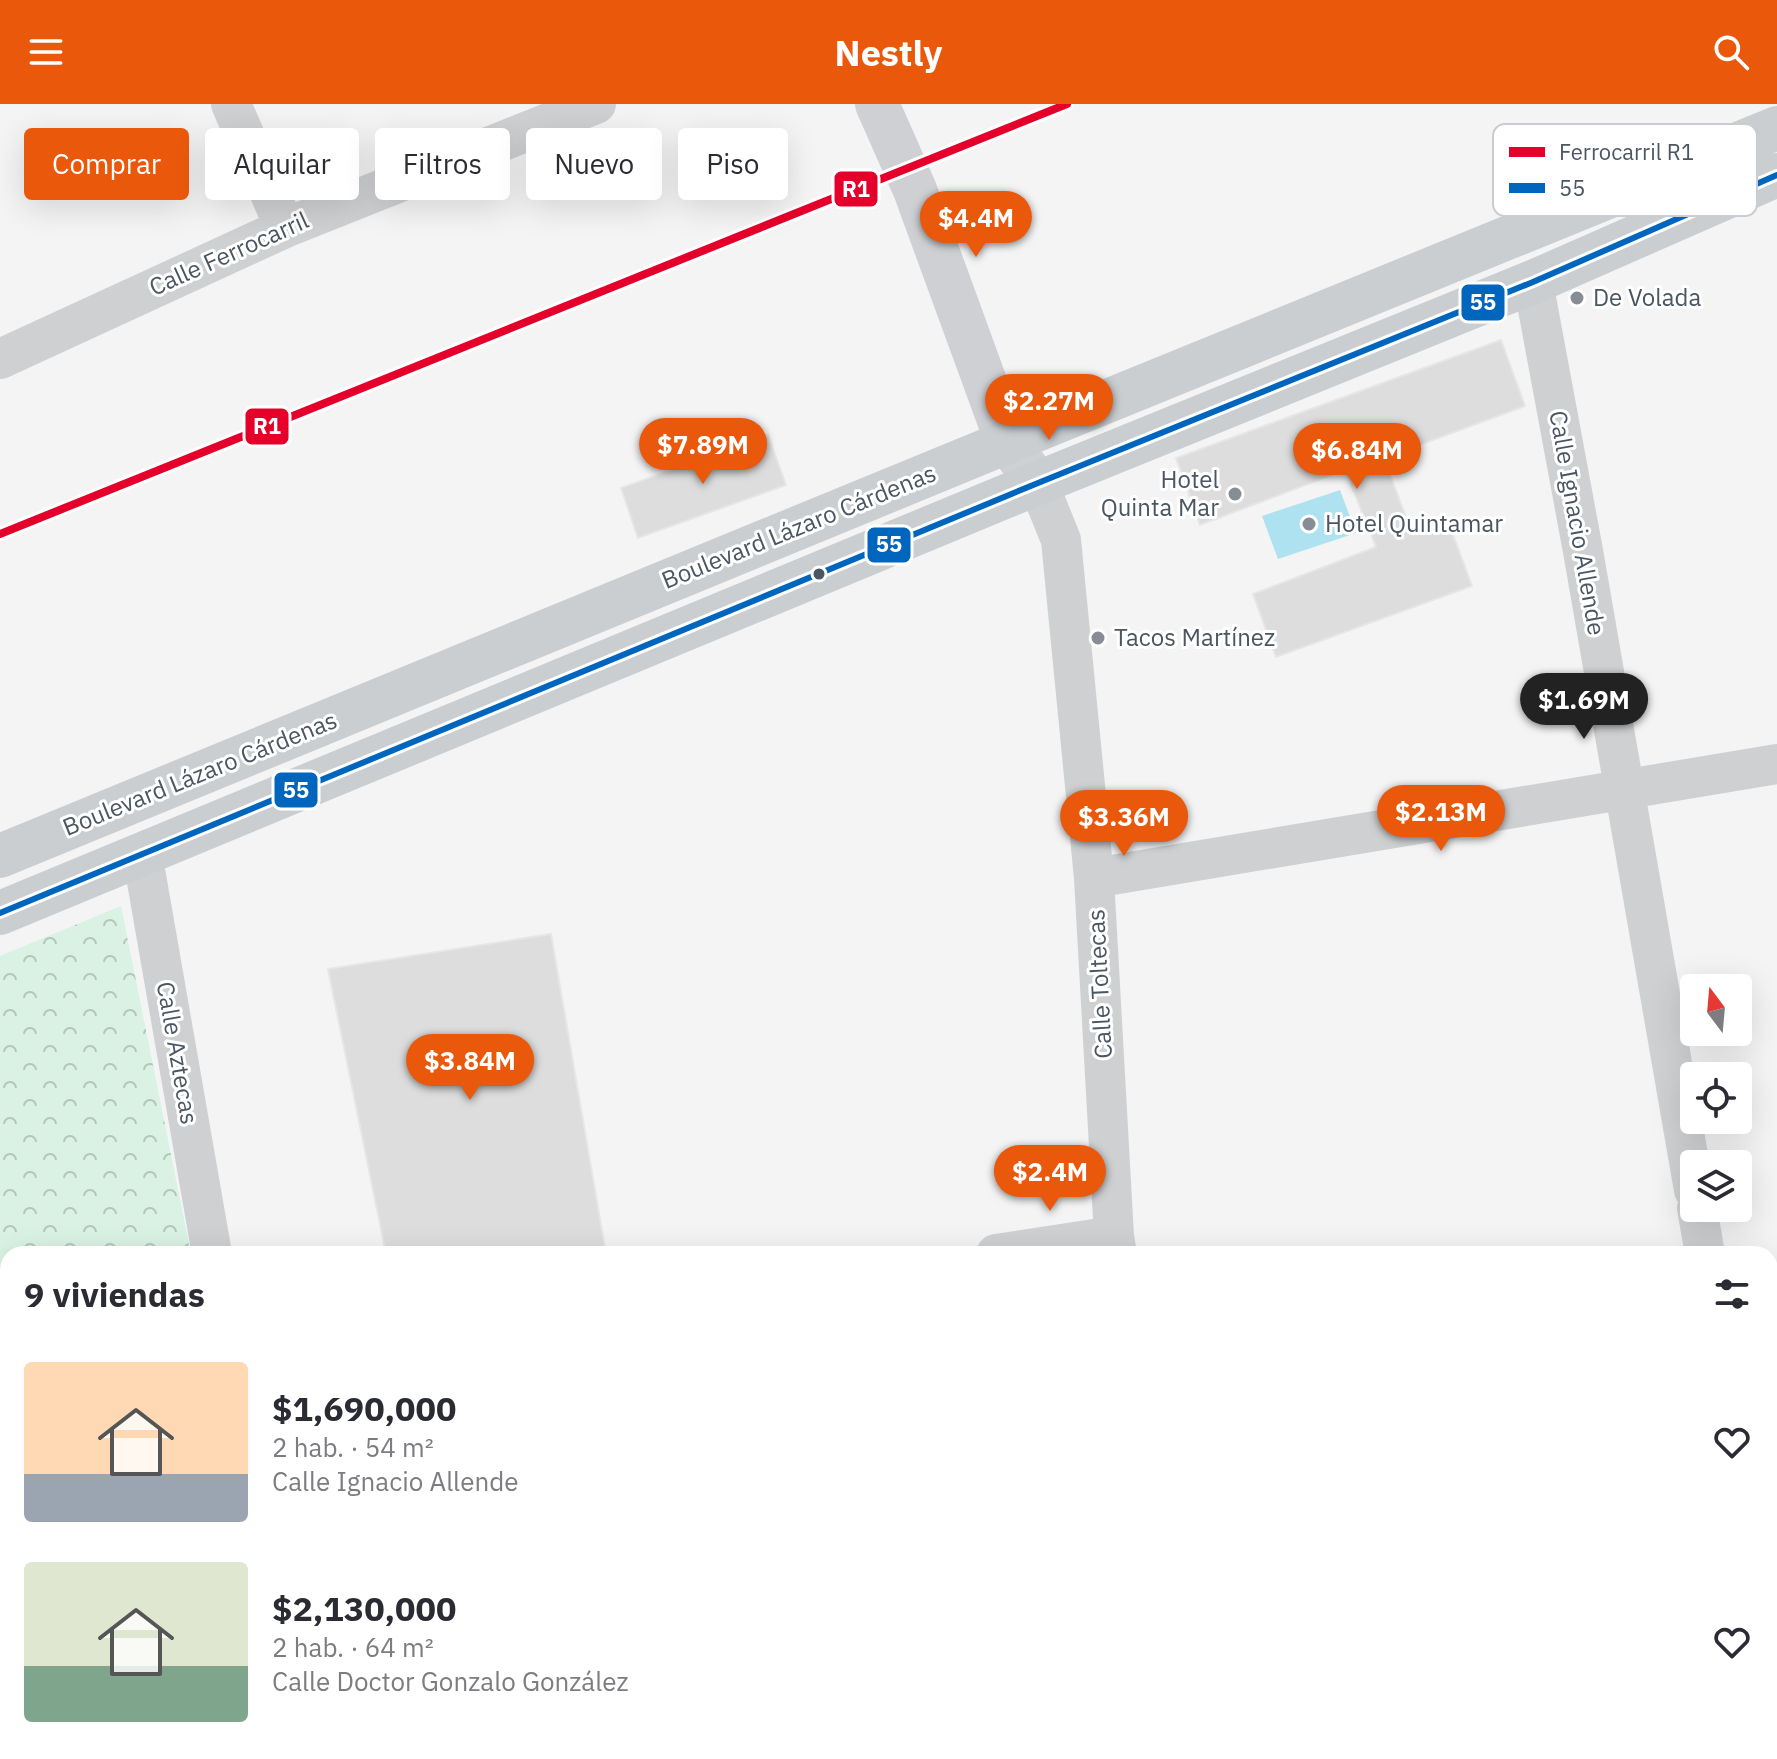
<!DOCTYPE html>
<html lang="es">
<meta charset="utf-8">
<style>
body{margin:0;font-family:"IBM Plex Sans",sans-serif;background:#f2f2f3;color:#2b2b33;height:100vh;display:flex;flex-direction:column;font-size:30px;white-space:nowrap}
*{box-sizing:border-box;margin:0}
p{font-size:26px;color:#7c7c81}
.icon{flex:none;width:44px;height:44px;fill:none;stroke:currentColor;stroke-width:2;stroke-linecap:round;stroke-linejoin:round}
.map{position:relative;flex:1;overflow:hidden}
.sheet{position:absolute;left:0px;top:1142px;width:1778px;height:514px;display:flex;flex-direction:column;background:#fff;border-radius:24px 24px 0 0;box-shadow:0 8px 32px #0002}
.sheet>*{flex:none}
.guide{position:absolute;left:24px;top:24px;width:800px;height:72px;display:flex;gap:16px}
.needle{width:52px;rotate:344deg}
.tools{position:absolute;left:1680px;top:870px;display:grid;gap:16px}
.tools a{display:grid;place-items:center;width:72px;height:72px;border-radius:8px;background:#fff;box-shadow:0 8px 32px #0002;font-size:40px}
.price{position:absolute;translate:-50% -68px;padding:0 18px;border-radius:28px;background:#ea580c;color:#fff;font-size:26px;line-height:52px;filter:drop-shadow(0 2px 4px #0008)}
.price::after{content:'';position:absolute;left:50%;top:48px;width:24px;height:18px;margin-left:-12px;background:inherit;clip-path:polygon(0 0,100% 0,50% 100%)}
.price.current{background:#222;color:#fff}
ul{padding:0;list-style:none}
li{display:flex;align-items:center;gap:24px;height:200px;padding:0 24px}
li span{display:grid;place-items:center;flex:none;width:224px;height:160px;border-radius:8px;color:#555}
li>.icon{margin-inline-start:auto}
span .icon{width:96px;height:96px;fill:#fffc;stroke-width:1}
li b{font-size:34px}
h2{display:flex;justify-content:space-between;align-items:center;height:96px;padding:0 24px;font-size:34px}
.chip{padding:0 28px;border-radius:8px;background:#fff;box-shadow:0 8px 32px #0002;font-size:28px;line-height:72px}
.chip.current{background:#ea580c;color:#fff}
header{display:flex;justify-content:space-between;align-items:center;height:104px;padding:0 24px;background:#ea580c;color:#fff;font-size:36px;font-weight:700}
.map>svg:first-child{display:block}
.forest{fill:url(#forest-crowns)}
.water{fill:#aee2f0}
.building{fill:#ddddde;stroke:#e5e6e7;stroke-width:2}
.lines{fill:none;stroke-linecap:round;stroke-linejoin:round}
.street{stroke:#ced0d2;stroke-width:40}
.secondary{stroke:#ced0d4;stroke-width:44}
.primary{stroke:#caced1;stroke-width:44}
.bus-1-casing{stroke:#fff;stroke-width:12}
.bus-1{stroke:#0065bd;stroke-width:6}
.rail-1-casing{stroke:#fff;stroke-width:14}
.rail-1{stroke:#e4002b;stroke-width:8}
.poi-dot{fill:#868d94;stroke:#fff;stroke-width:3}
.bus-dot{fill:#4a5661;stroke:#fff;stroke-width:3}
.labels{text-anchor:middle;stroke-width:6;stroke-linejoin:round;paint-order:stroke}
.street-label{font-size:24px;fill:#4a5661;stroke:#fff}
.poi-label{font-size:24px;fill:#4a5661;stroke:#fff;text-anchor:start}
.key{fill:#fff;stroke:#c9ccd0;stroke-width:2}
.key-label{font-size:22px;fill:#4a5661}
.line-badge{stroke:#fff;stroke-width:3}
.badge-label{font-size:22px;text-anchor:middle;font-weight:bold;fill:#fff}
</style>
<header><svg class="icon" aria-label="menu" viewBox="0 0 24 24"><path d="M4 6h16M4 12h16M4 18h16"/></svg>Nestly<svg class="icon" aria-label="search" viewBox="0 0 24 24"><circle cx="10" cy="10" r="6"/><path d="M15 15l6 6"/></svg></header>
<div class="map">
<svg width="1777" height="1655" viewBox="0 0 1777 1655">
<defs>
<pattern id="forest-crowns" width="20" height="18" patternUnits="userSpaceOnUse" patternTransform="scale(2)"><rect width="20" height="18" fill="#d9f2e3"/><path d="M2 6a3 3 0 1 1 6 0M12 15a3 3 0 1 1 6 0" fill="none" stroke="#b2c7bb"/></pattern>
</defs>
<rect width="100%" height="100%" fill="#f4f4f4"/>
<path class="forest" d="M121,802L191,1150H8V1280L0,1281V852Z"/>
<path class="water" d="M1340,386L1356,429L1278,455L1262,412Z"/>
<path class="building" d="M1501,236L1525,302L1384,354L1411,427L1447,414L1472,482L1276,553L1253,490L1376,443L1345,366L1200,421L1176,354Z
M768,331L786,381L638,434L621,384Z
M551,830L606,1150H386L328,865Z
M1635,1648H1692L1694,1655H1636Z"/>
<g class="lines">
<path class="street" d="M231,0L285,124
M1533,178L1583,447L1694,1086
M0,255L285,124L596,0
M1038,379L1061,436L1094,774L1114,1132L1117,1150
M142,749L212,1150
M1094,774L1777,660
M1697,1104L1705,1150
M996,1150L1114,1132
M1770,1285L1777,1284
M0,1300L8,1299
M1770,1526L1777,1564
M299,1648L300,1655
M720,1648L721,1655
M1139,1648L1140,1655
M588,1655L633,1648"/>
<path class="secondary" d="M877,0L915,86L1007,338L1038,379"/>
<path class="primary" d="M0,752L1007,338L1777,24
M0,809L1038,379L1533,178L1777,71"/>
<defs>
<path id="bus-1" d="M0,809L1038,379L1533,178L1777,71"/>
</defs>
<use href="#bus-1" class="bus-1-casing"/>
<use href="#bus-1" class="bus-1"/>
<defs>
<path id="rail-1" d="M0,430L1067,0"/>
</defs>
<use href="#rail-1" class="rail-1-casing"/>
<use href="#rail-1" class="rail-1"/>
</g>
<g class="poi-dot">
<circle cx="1577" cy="194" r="8"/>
<circle cx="1235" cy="390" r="8"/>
<circle cx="1309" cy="420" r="8"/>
<circle cx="1098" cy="534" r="8"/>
</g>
<circle class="bus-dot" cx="819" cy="470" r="7"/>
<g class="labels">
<g class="street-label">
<text transform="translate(229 150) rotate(-24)" y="8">Calle Ferrocarril</text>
<text transform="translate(1577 419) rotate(80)" y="8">Calle Ignacio Allende</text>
<text transform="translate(799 423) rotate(-22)" y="8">Boulevard Lázaro Cárdenas</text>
<text transform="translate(200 670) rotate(-22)" y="8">Boulevard Lázaro Cárdenas</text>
<text transform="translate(1100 880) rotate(-93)" y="8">Calle Toltecas</text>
<text transform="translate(177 949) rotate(80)" y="8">Calle Aztecas</text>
</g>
<g class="poi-label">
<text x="1593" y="202">De Volada</text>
<text x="1219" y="384" text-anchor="end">Hotel<tspan x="1219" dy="28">Quinta Mar</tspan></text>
<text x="1325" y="428">Hotel Quintamar</text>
<text x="1114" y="542">Tacos Martínez</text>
</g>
</g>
<rect x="1493" y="20" width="264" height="92" rx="12" class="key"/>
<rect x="1509" y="43" width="36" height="10" fill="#e4002b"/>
<rect x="1509" y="79" width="36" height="10" fill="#0065bd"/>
<g class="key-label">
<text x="1559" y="56">Ferrocarril R1</text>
<text x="1559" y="92">55</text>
</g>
<g class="line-badge">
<rect x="833" y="66" width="46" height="38" rx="8" fill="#e4002b"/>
<rect x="1460" y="179" width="46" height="39" rx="8" fill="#0065bd"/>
<rect x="244" y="303" width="46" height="39" rx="8" fill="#e4002b"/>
<rect x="866" y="422" width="46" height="38" rx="8" fill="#0065bd"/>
<rect x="273" y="667" width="46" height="38" rx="8" fill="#0065bd"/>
</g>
<g class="badge-label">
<text x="856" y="93">R1</text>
<text x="1483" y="206">55</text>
<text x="267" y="330">R1</text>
<text x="889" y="448">55</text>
<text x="296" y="694">55</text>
</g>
</svg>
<div class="tools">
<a><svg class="needle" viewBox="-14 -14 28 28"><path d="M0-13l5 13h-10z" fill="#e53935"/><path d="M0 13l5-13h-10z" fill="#7c7c81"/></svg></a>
<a><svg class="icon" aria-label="locate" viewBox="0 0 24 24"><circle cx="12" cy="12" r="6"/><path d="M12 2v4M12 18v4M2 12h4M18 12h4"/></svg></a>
<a><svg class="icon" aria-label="layers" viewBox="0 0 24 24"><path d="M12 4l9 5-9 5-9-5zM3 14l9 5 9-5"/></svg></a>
</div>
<b class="price" style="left:976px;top:155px">$4.4M</b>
<b class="price" style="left:1049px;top:338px">$2.27M</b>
<b class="price" style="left:703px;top:382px">$7.89M</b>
<b class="price" style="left:1357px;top:387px">$6.84M</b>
<b class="price current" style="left:1584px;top:637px">$1.69M</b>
<b class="price" style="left:1441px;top:749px">$2.13M</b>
<b class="price" style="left:1124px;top:754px">$3.36M</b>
<b class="price" style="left:470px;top:998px">$3.84M</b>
<b class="price" style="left:1050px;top:1109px">$2.4M</b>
<div class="guide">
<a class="chip current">Comprar</a>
<a class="chip">Alquilar</a>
<a class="chip">Filtros</a>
<a class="chip">Nuevo</a>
<a class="chip">Piso</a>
</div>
<section class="sheet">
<h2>9 viviendas<svg class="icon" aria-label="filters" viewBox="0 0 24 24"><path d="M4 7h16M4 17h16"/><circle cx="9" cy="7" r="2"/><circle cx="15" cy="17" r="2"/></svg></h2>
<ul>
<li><span style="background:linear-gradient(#ffd9b3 70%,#9aa5b1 0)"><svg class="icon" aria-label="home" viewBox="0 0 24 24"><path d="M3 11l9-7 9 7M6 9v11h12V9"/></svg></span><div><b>$1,690,000</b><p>2 hab. · 54 m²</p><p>Calle Ignacio Allende</p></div><svg class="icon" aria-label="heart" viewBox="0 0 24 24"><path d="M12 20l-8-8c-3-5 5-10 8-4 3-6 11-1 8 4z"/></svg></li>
<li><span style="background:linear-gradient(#dfe7d0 65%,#7fa58c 0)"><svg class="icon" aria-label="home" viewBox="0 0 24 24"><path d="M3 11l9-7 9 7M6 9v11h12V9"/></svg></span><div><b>$2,130,000</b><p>2 hab. · 64 m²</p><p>Calle Doctor Gonzalo González</p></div><svg class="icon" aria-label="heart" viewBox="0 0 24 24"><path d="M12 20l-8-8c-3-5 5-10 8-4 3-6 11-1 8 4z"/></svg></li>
</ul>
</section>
</div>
